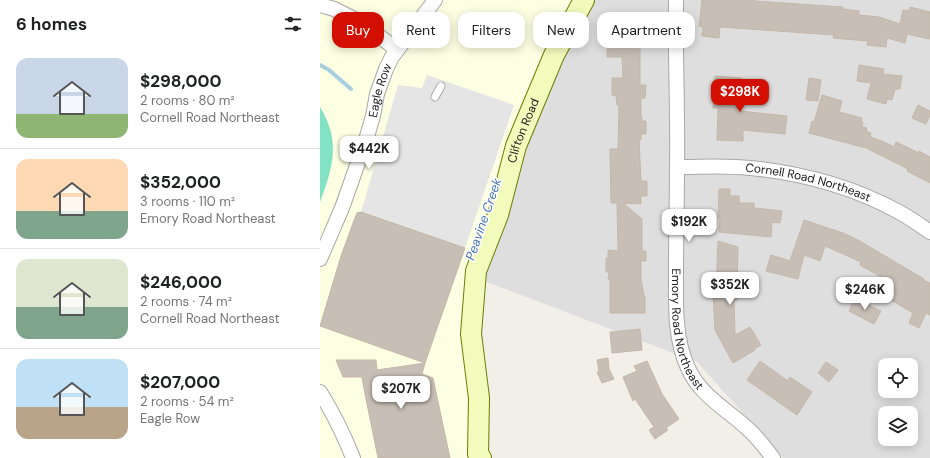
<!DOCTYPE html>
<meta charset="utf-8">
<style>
body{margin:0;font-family:"DM Sans",sans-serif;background:#f2f2f2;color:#202124;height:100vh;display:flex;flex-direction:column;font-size:15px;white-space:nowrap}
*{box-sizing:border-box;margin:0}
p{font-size:13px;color:#757577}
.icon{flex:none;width:22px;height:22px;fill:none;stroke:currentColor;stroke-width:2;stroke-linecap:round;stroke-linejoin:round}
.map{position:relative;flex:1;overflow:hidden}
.details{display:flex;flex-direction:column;background:#fff;width:320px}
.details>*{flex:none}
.guide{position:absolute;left:12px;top:12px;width:380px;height:36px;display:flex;gap:8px}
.fabs{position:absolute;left:558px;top:358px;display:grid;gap:8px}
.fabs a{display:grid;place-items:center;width:40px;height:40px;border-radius:8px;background:#fff;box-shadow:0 2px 10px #0003;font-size:20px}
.price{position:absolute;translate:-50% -34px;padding:0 9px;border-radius:8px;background:#fff;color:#222;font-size:13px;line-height:26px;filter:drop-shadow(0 1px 2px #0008)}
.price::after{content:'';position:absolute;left:50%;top:24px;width:12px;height:9px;margin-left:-6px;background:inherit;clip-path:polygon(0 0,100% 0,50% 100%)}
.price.selected{background:#d20f00;color:#fff}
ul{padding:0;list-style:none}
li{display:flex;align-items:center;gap:12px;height:100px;padding:0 16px}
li+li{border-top:1px solid #e0e0e0}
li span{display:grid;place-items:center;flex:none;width:112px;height:80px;border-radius:12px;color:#555}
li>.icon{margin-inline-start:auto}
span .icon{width:48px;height:48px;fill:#fffc;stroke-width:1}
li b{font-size:17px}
h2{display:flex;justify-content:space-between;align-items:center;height:48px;padding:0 16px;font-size:17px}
.tag{padding:0 14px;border-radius:12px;background:#fff;box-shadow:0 2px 10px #0003;font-size:14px;line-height:36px}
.tag.selected{background:#d20f00;color:#fff}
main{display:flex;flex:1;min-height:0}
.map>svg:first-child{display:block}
.residential{fill:#dfdede;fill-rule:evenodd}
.education{fill:#fdffe3}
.pitch{fill:#84e2c4}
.parking{fill:#e5e5e5}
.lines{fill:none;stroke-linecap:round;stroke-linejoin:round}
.stream{stroke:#a7cfe0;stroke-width:4}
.building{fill:#c7beb6;stroke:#c4b7a9}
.lane-casing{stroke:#a8a8a8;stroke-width:9}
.street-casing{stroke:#a8a8a8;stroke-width:16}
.secondary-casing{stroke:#687e02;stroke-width:22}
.lane{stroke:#fff;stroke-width:7}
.street{stroke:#fff;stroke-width:14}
.secondary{stroke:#f3fbbc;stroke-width:20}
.labels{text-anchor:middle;stroke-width:3;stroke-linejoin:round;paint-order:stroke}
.street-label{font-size:12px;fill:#212121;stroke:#fff}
.water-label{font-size:13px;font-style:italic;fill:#4a77b5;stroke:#fff}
</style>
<main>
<section class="details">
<h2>6 homes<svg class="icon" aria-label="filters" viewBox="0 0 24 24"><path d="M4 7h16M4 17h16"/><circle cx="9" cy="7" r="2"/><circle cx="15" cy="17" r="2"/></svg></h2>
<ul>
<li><span style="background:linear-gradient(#c9d6e8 70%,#8fb573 0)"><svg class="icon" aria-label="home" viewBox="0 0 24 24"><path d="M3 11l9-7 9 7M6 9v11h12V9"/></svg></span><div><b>$298,000</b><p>2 rooms · 80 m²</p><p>Cornell Road Northeast</p></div></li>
<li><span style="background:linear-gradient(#ffd9b3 65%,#7fa58c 0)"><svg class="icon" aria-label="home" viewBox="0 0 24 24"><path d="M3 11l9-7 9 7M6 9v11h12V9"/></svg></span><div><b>$352,000</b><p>3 rooms · 110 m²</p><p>Emory Road Northeast</p></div></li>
<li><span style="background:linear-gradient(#dfe7d0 60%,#7fa58c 0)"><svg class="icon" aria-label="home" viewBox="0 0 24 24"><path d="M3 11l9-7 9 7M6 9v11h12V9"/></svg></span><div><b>$246,000</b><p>2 rooms · 74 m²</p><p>Cornell Road Northeast</p></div></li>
<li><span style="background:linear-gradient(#bfe0f5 60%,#b9a48a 0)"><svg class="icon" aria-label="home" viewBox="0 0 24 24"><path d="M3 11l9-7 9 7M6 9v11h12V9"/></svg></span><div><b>$207,000</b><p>2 rooms · 54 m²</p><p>Eagle Row</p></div></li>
</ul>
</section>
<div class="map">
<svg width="610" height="458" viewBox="0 0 610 458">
<rect width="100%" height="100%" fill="#f2efe8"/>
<path class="residential" d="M259,0H610V458H463L377,362L146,274ZM565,365H591V391H565ZM565,413H591V439H565Z"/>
<path class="education" d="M0,0H264L156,271L161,458H0Z"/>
<path class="pitch" d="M0,107C21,141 13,167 0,202Z"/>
<path class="parking" d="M107,75L194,105L145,248L41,212L78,85L102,88Z"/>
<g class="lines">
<path class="stream" d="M0,65L9,70L31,89"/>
</g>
<path class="building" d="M382,0H435V1L523,7V9L539,11V15L559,17L580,24L583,10L589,11L590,7L610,12V39L587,34L585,43L567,38L566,47L547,45L548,41L513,38L514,35L400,27L399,38L382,36L383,27L379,26Z
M287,43H320V85H326L325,98H321V118L322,117V121H326V134H321V140H319L321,181H327V196H321V204L303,203L322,219V251H326V261H321V279L324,296H325V313H290V279H288L289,272H286V258H288V250L298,251L297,203H291L290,149H298L299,105H297L296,96L292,95V78H303L302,57H287Z
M539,65L564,69L563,74L582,76L580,89H575L572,100L567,99L566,104L547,99L551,83L537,81Z
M395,76L422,78L420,111L467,116L465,134L423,130V141L397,140L398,108H393Z
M489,78L501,80L498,101L486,100Z
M502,95L522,101L519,112L542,118L541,122H543L542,127L547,128L546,131L551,133L550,137L562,141L574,147L576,142L599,153V151L610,157V183L587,171L588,169L546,148L489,133L492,121L494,122Z
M598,105L610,111V115L606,124L592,118Z
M399,189H410V196H419V203H434V208L462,211L460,223L452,222L451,237L399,232L400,218H398Z
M41,212L145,248L105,363L0,326L21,256L33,223L37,213Z
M484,220L523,233L538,240L604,279L603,280L610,283V315L606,313L599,328L589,323L593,313L566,297L574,284L540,265L541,262L505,246L500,261L484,255L478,279L446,271L451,255L470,261Z
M398,241L418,247L417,300H414L415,335L430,327L441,345L434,349L435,350L413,363L395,330L393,293L396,292Z
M535,298L561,311L554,324L529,311Z
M320,329L322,350L292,353L290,332Z
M288,358L289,369L294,379L282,383L277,372L279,371L277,360Z
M16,360H56L57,370L105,363L102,374L113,378L130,458H58L45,394L42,377H23Z
M327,361L342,394L359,419L346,428L348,430L335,439L329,430L334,427L315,399L313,401L303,377L317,371L314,366Z
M440,361L468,381L470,377L492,392L477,415L427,380Z
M506,362L518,370L509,382L498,373Z"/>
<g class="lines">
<defs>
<path id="lane" d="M115,97L121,86"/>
<g id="street">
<path id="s1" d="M356,0C355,56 358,111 357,167C357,201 356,236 356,270C356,303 354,338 368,368C380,395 406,409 427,428C437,437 445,447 453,458"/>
<path d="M0,5L14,9L44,24L77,50"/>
<path id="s2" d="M357,167C381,167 406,165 430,168C482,173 533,187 579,212C590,218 600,225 610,232"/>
<path id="s3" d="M0,259L22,208L46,140L53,116L57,94L66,69L72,57L115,0"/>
<path d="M0,392C13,413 24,435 33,458"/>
</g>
<g id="secondary">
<path id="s4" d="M161,458L158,454L159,398L151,334L156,271L178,215L196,146L234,55L264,0"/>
</g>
</defs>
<use href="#lane" class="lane-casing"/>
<use href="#street" class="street-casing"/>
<use href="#secondary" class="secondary-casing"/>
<use href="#lane" class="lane"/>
<use href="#street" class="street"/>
<use href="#secondary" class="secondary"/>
</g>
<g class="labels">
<g class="street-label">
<text dy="4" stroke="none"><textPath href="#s3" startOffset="179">Eagle Row</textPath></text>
<text dy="4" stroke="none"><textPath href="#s4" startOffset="337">Clifton Road</textPath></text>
<text dy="4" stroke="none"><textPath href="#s2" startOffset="133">Cornell Road Northeast</textPath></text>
<text dy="4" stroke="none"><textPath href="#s1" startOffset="331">Emory Road Northeast</textPath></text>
</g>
<g class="water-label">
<text transform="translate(163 219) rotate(-71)" y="5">Peavine Creek</text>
</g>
</g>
</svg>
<div class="fabs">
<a><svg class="icon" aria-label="locate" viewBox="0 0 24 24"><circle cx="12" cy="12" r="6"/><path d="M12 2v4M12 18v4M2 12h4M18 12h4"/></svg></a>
<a><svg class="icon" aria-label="layers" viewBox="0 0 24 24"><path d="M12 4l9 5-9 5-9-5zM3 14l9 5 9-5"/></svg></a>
</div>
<b class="price selected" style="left:420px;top:113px">$298K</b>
<b class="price" style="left:49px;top:170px">$442K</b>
<b class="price" style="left:369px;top:243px">$192K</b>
<b class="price" style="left:410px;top:306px">$352K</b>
<b class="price" style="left:545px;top:311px">$246K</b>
<b class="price" style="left:81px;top:410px">$207K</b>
<div class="guide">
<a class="tag selected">Buy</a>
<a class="tag">Rent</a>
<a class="tag">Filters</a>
<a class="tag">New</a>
<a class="tag">Apartment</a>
</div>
</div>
</main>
